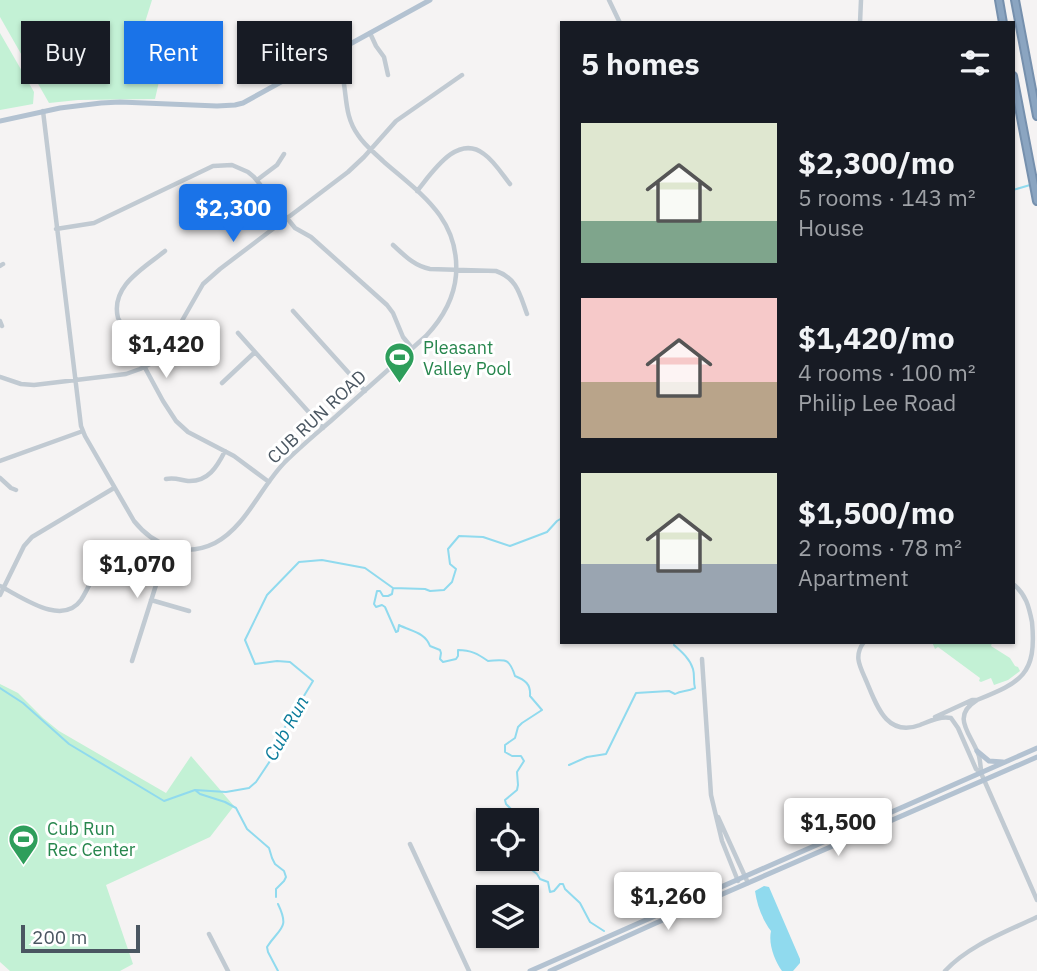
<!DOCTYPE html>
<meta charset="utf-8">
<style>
body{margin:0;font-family:"IBM Plex Sans",sans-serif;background:#242831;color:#f1f3f6;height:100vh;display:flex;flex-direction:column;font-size:26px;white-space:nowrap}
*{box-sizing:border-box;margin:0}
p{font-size:23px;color:#9ea1a6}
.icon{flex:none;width:38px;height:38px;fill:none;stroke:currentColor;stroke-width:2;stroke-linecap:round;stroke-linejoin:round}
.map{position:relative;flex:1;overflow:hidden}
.panel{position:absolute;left:560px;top:21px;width:455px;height:623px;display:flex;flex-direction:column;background:#171b24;border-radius:0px;box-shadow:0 2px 5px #0004}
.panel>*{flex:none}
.guide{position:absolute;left:21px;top:21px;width:434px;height:63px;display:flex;gap:14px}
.buttons{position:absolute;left:476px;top:808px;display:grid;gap:14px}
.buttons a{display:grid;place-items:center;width:63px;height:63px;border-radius:0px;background:#171b24;box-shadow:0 2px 5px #0004;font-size:35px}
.scale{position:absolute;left:21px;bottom:18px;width:119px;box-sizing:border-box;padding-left:7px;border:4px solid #4a5661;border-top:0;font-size:19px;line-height:24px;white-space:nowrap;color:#4a5661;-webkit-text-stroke:5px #fff;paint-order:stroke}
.price{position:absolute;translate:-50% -60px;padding:0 16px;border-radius:7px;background:#fff;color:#222;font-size:23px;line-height:46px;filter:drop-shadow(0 2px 4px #0008)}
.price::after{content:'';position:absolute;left:50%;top:42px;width:21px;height:16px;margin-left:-10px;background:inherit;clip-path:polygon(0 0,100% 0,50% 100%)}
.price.on{background:#1a73e8;color:#fff}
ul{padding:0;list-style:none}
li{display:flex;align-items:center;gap:21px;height:175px;padding:0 21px}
li span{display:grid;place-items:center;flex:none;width:196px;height:140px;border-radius:0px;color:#555}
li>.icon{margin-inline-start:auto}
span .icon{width:84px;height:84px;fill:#fffc;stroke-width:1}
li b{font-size:30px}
h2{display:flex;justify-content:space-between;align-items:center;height:84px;padding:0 21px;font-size:30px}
.tag{padding:0 24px;border-radius:0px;background:#171b24;box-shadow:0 2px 5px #0004;font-size:24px;line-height:63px}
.tag.on{background:#1a73e8;color:#fff}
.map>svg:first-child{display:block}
.green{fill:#c3f1d5}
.water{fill:#90daee}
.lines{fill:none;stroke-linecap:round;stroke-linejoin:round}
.stream{stroke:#90daee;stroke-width:2}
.highway-casing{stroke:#7690ad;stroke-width:10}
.minor{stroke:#c1cad2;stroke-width:4.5}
.major{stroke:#b3c2d1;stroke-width:5}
.highway{stroke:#8ba5c1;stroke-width:6}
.labels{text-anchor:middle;stroke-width:6;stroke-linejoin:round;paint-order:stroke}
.leisure-label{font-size:18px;fill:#27864d;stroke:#fff;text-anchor:start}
.street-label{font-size:18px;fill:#4a5661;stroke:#fff}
.water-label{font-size:19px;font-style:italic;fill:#0c7c9b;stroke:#fff}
</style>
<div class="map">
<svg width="1037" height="971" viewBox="0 0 1037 971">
<rect width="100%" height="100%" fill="#f5f3f3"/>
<path class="green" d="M0,0H152L141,35L169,38L155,99L78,100L49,103L0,17Z
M0,33L34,92L33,104L0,110Z
M932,642H990L992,643L991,646L1010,658L1015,666L1018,667L1020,671L1008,680L994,685L991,678L981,682L979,681L980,678L938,647L935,649Z
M0,684L18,693L43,718L59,731L166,793L191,756L234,806L210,837L106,885L133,964L120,971H10L0,962Z"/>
<path class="water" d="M764,886L769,887L800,959V963L793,971H782C775,961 768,944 771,931C762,919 757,905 755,891Z"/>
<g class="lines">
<path class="stream" d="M1013,190L1037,183
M393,588L392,594L388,596H383L380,591H377L374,604L376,607L382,605L385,607L396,632L398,631L399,625C410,631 425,632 430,646L440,650L441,653L440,659L443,662L456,659L458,656V650C471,650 478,654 488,661C505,660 509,657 515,676C525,680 531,684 530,696L542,710L522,723L518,727L515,738L505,745V752L512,756H521L524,761L517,772L518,785L517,790L505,800L506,804L513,811L512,821
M0,688L23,703L69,744L164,801L195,790L226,792L249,788L256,782L278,749L282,732L313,681L290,662L277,661L255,664L245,640L267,595L299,562L322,560L365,568L393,588L425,589L430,591L444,590L452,582L456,569L450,564L448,549L459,536L483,537L510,546L547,532L557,521L562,518
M569,765L587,757L606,754L636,693L669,691L675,694C682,690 687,692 695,688C693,681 695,676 693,669C690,659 682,652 674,645
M195,790L200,794L225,802L236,808L247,829L269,848L272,858L275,864L284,871L286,877L284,881L276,889V897
M518,859L537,874L540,879L548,882L550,892L554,891L560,884H563L565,889L580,903L590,922L604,931
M278,904C290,929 280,927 267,947L268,952L278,971"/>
<defs>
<path id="highway" d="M999,0L1003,23
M1015,0L1037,116
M1013,76L1037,201"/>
</defs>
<use href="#highway" class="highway-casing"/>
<path class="minor" d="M609,0L620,23
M860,23L861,0
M370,33L376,46L384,57L388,75
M43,111L81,426L85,436L134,521C154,546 185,558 215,543C246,527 261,486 285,462C300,447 317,433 333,419C364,391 395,364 426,336C442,319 454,299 456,275C460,219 421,194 384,162C375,153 365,146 358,135C345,117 347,99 343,78C341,70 337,61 334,53
M257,180L277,165L284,154
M417,191C432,173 457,133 484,154C494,161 502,174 510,184
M56,229L94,223L213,166L232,165L248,172L254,177L295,228L311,237L387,305L393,313L403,337L412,348
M393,245C404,255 414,266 430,269L496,271C517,278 520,295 527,314
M165,251C144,268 110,286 118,318L163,401L176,421L188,432L234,456L269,482
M0,266L3,264
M293,311L365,391
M0,321L2,326
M238,333L323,428
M0,377L21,384L34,385L126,374L140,369L152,363L167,347L203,284L220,269L348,172L364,157L396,121L462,75
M222,383L255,352
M0,461L83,431
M0,478L11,488L16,490
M166,479C175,477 180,480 188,481C208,482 217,467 225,451
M0,586C22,597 62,627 81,600C87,591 92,579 97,569
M0,595L24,546L32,537L114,488
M151,600L189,611
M864,642C854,655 859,665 865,678C876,703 885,738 920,725C930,721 940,716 951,718L958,728L976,769L981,773
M702,659L711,795L722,841L738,881
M132,661L168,547
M977,700C950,717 971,733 979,756C980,761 981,767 981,773L1037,900
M935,717L972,700H977C1021,682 1037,675 1032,622C1029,607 1026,594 1013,584
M718,817L748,883
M410,844L469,971
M209,934L228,971
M945,971C969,945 1006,932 1037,917"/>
<path class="major" d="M0,121L60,108L101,103L120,102L217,106L235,105L243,103L430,0
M977,751L989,761L1003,762
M530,971L1037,748
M550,971L656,923L1037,757"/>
<use href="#highway" class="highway"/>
</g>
<defs>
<symbol id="stadium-pin" viewBox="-11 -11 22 30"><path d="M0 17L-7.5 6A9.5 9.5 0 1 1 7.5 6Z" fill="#2e9e5b" stroke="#fff"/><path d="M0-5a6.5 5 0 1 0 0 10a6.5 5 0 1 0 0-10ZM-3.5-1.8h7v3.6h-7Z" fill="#fff"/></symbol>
</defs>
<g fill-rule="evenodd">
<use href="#stadium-pin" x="382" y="340" width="35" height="47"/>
<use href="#stadium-pin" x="6" y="822" width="35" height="47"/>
</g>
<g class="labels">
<g class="leisure-label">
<text x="423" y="354">Pleasant<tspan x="423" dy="21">Valley Pool</tspan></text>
<text x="47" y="835">Cub Run<tspan x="47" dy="21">Rec Center</tspan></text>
</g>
<g class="street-label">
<text transform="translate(317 417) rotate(-43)" y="6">CUB RUN ROAD</text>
</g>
<g class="water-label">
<text transform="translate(286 728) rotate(-61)" y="7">Cub Run</text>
</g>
</g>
</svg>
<div class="buttons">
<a><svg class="icon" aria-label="locate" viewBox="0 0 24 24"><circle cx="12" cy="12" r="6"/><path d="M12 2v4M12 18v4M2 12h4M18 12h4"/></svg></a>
<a><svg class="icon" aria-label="layers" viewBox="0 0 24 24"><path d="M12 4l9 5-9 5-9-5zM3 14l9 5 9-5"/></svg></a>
</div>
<div class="scale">200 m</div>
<b class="price on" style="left:233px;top:244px">$2,300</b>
<b class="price" style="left:166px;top:380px">$1,420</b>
<b class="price" style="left:137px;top:600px">$1,070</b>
<b class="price" style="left:838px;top:858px">$1,500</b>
<b class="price" style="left:668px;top:932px">$1,260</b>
<div class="guide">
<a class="tag">Buy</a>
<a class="tag on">Rent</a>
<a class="tag">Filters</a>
</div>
<section class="panel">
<h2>5 homes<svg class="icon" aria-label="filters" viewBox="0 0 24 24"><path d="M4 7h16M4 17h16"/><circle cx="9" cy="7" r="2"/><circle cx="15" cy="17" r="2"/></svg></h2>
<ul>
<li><span style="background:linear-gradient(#dfe7d0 70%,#7fa58c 0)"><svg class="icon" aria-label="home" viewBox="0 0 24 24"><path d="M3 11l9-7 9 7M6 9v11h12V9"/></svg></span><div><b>$2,300/mo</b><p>5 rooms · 143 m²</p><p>House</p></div></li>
<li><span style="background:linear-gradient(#f6c9c9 60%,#b9a48a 0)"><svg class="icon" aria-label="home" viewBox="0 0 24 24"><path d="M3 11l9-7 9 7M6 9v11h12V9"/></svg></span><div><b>$1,420/mo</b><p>4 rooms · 100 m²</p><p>Philip Lee Road</p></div></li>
<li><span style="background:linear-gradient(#dfe7d0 65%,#9aa5b1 0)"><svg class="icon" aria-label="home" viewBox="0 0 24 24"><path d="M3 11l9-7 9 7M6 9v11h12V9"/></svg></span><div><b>$1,500/mo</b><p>2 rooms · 78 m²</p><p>Apartment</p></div></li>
</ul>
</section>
</div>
